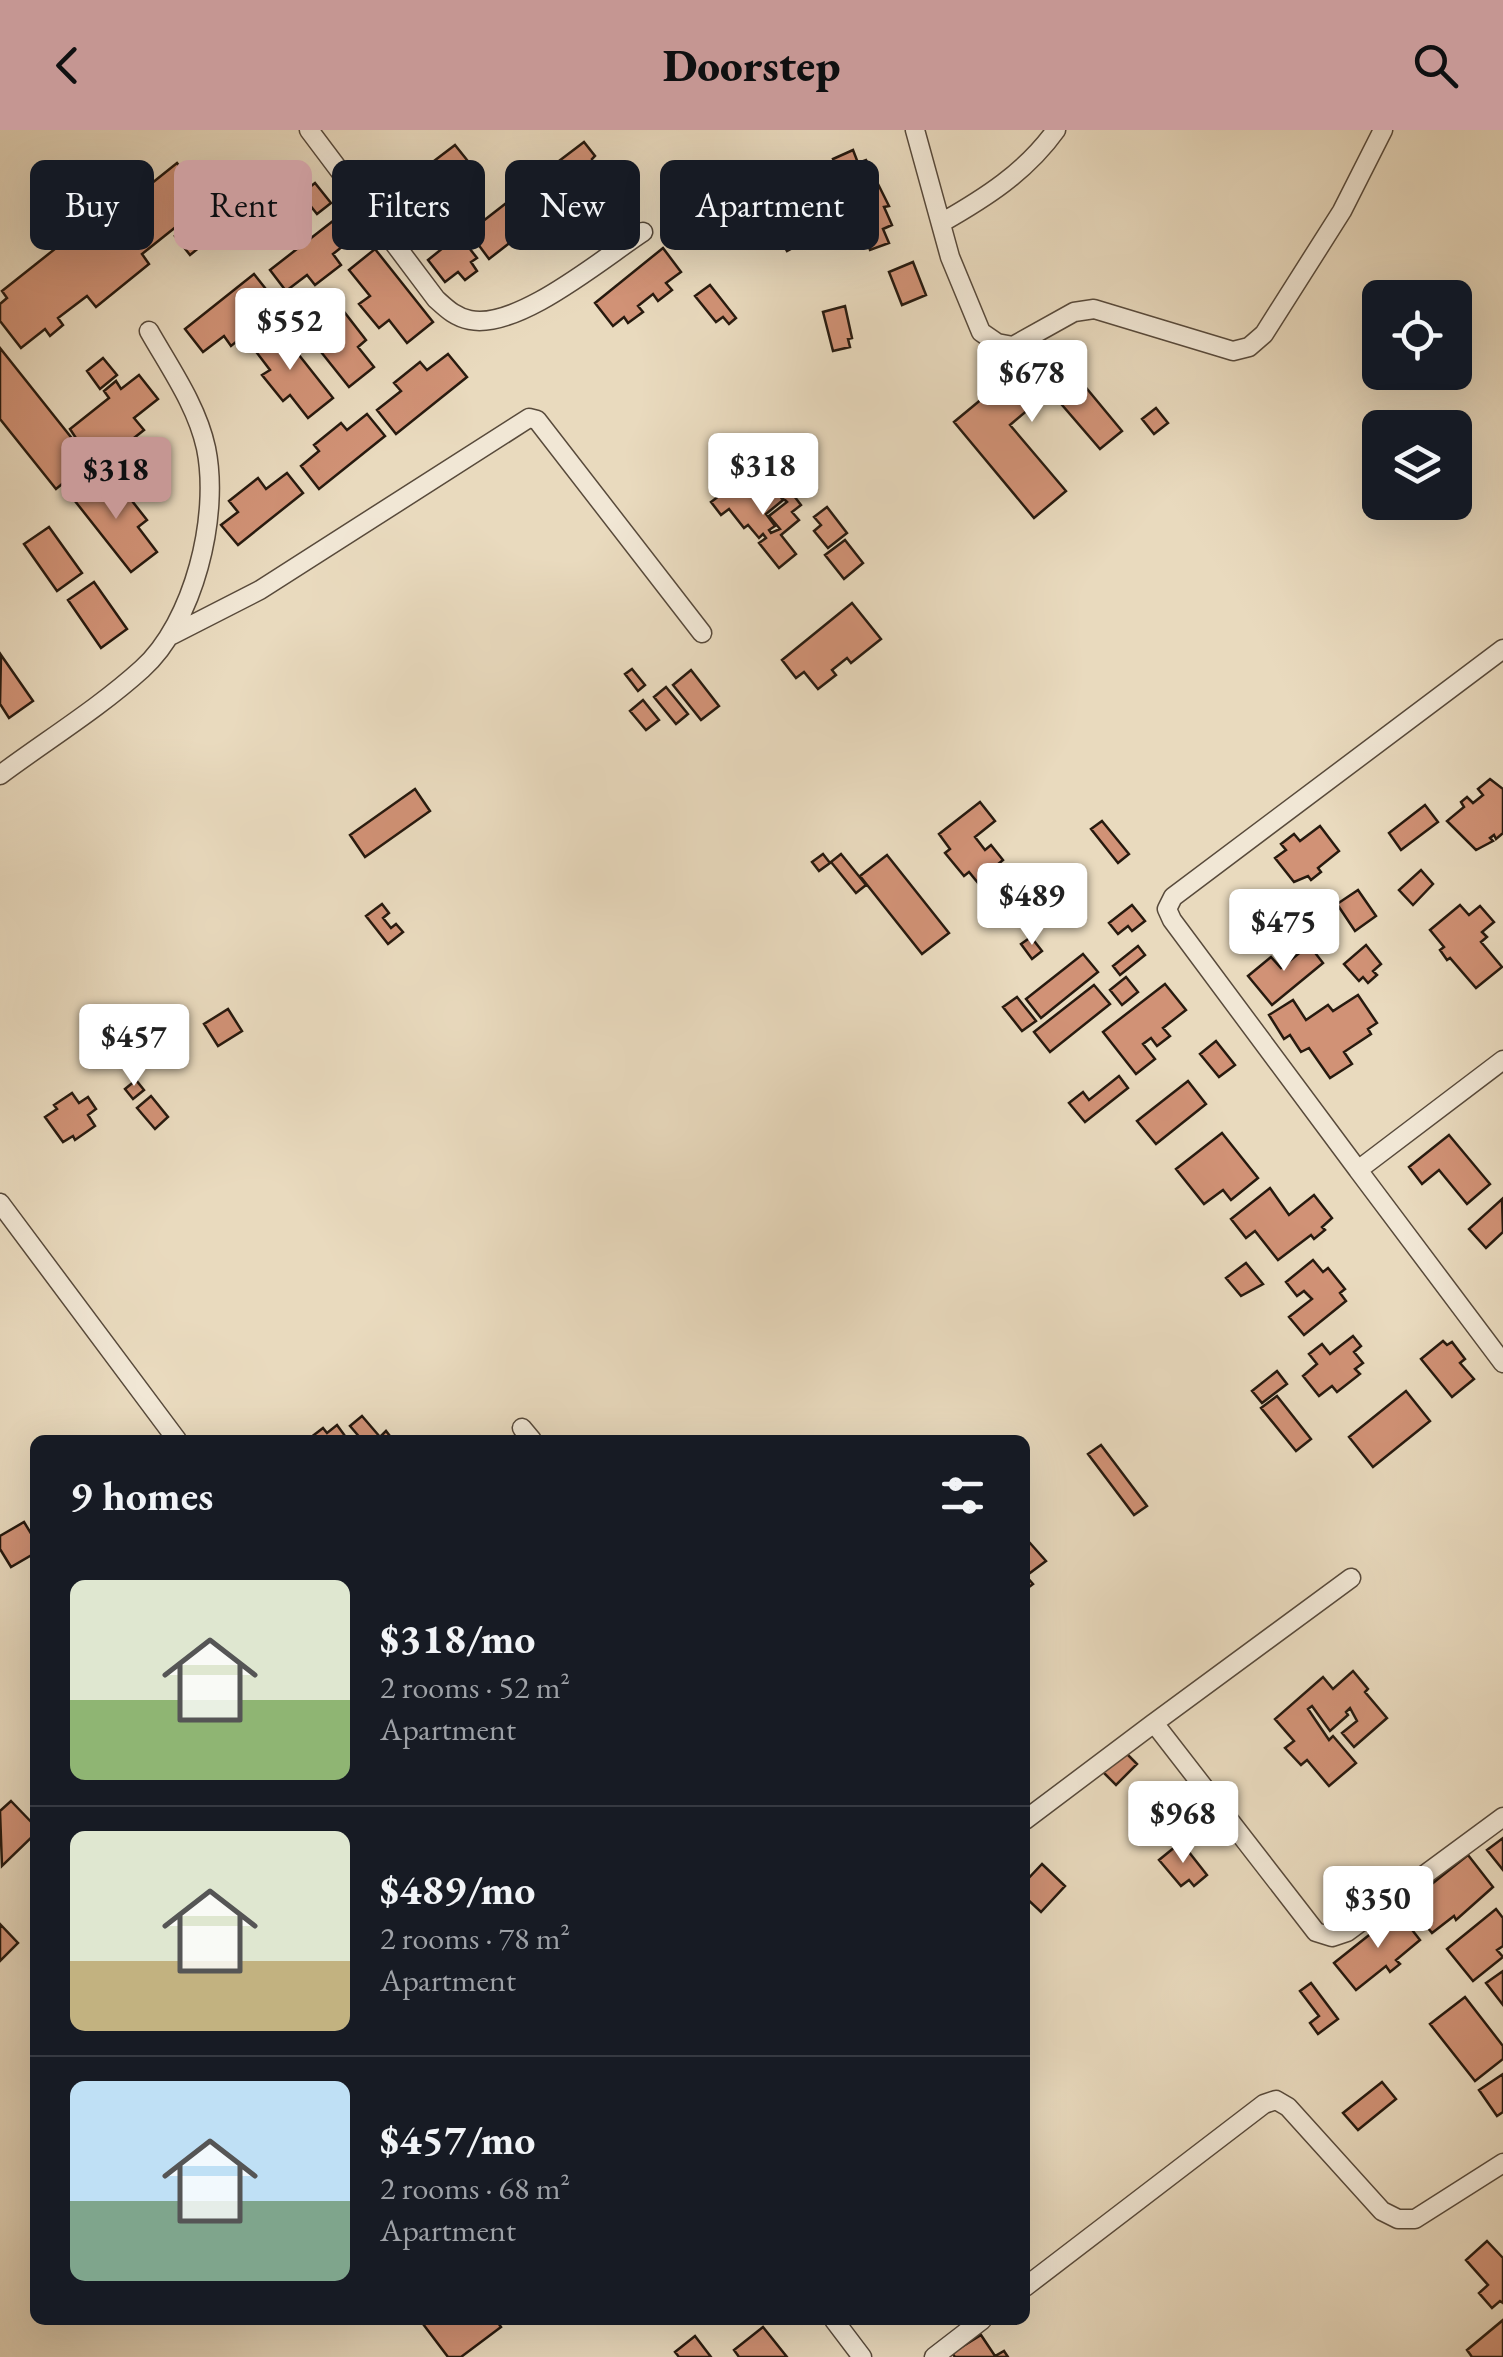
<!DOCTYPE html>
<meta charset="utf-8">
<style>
body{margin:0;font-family:"EB Garamond",serif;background:#242831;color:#f1f3f6;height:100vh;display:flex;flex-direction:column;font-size:38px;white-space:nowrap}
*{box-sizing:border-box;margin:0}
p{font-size:32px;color:#9ea1a6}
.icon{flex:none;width:55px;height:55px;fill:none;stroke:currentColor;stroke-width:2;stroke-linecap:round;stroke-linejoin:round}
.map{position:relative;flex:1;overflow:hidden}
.drawer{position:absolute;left:30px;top:1305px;width:1000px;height:890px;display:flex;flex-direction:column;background:#171b24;border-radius:15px;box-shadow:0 10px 40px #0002}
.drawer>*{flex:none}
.banner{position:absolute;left:30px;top:30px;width:1000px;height:90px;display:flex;gap:20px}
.buttons{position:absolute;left:1362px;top:150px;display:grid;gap:20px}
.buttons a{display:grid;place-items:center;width:110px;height:110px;border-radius:15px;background:#171b24;box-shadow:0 10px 40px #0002;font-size:50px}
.price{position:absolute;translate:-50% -85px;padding:0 22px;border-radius:10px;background:#fff;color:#222;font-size:32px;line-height:65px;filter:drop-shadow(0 2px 5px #0008)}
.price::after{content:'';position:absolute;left:50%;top:60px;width:30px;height:22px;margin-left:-15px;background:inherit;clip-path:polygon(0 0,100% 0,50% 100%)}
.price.selected{background:#c59692;color:#111}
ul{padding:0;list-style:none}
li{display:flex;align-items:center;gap:30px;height:250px;padding:0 40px}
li+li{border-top:2px solid #363941}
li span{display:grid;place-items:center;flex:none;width:280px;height:200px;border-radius:15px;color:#555}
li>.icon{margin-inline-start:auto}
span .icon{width:120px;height:120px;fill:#fffc;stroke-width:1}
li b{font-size:42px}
h2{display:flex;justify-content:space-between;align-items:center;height:120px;padding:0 40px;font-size:42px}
.tag{padding:0 35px;border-radius:15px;background:#171b24;box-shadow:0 10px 40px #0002;font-size:35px;line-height:90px}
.tag.selected{background:#c59692;color:#111}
header{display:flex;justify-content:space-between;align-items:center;height:130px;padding:0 40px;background:#c59692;color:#111;font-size:45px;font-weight:800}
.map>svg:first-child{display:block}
.building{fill:#d19276;stroke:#271a0f;stroke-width:2.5}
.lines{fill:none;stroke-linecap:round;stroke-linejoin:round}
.street-casing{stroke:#584a3b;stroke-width:21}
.street{stroke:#f1e7d5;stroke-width:18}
</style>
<header><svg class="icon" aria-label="back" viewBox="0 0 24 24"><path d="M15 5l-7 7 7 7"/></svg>Doorstep<svg class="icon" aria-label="search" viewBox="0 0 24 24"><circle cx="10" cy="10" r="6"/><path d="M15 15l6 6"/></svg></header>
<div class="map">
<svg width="1503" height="2227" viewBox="0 0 1503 2227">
<rect width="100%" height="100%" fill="#e9dabe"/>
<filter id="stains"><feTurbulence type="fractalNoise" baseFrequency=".002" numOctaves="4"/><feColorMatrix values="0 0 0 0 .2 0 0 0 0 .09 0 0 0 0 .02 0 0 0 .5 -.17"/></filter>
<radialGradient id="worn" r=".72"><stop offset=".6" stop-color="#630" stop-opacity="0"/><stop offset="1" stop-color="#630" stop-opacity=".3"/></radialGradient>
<path class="building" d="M584,12L595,26L592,29L623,68L626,65L636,78L608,99L603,93L595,100L584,86L593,78L573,53L564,59L552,44L563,36L559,31Z
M455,15L475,40L461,50L470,62L457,72L448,60L436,69L444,79L433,88L425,78L408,91L388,66Z
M853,20L858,33L866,30L889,76L884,77L892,95L883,99L889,113L870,120L833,29Z
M177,33L208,72L190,86L194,92L203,85L217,103L190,125L175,106L182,101L177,96L142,124L149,134L96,177L87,166L58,188L63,195L50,206L45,199L21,218L0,191V174L7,168L2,161L80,99L86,106Z
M315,53L331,73L317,84L301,64Z
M532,53L553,79L489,129L469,102Z
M792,77L809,109L787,121L769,89Z
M347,80L363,100L333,124L341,135L315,155L307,145L286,161L270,140Z
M459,105L477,128L471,132L477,141L465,150L458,142L445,152L428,130Z
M663,118L681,142L666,153L672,160L658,171L653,164L638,176L643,182L628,193L624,187L613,196L595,173Z
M375,119L433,192L407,213L389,190L379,198L359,174L370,166L349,140Z
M913,132L926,165L902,175L889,142Z
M254,144L273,168L249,187L256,196L231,216L224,206L203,222L185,199Z
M710,155L736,188L729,194L723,187L716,192L695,166Z
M319,168L336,189L345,183L366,210L358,217L374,237L349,257L294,188Z
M845,176L852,208L848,209L850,217L833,221L823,182Z
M276,196L333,268L308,288L290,265L283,271L262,245L270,240L251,215Z
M1049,213L1122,301L1100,319L1050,261L1010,295L1066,361L1034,388L954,292Z
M0,218L90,331L56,359L0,289Z
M448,224L467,247L396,304L377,280L401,261L394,253L420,232L427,240Z
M103,228L117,245L100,259L87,241Z
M139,245L158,269L134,288L144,300L120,319L112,309L87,325L70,299L109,268L104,261L116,251L121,259Z
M1156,278L1168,293L1154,304L1142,289Z
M367,284L385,306L319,359L301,336L319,321L314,315L341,293L347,300Z
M287,343L303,363L238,415L221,395L238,382L229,371L258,348L266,359Z
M97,346L116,369L125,362L147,390L138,397L157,422L131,442L71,366Z
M735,354L742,363L748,359L756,368L772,356L783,370L766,384L775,396L769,400L771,403L780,399L769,386L787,372L783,368L791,362L801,375L792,382L799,390L781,405L796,424L779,438L759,413L766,408L763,404L759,408L748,395L744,398L729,379L721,385L711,372Z
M827,377L847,403L828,418L814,401L821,395L814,387Z
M49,397L82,443L57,461L24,414Z
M845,410L863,433L844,449L825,425Z
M94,452L127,499L101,518L68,470Z
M852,473L881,509L851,533L847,528L832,540L836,545L818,559L804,542L796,548L782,530Z
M1,525L33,571L9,588L0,574Z
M632,539L645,555L638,561L625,544Z
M691,540L719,576L701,590L673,555Z
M666,557L688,584L676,594L654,567Z
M643,570L659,590L646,600L630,581Z
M1490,649L1503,659V703L1496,709L1494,705L1490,708L1493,711L1476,720L1447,691L1464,677L1461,672L1467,667L1473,673L1483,665L1478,659Z
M415,659L430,681L365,727L350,705Z
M980,672L995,691L975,707L985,720L991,715L1003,730L997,735L1003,743L983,759L969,742L964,746L945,723L950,719L939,704Z
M1425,675L1438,692L1401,720L1389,703Z
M1102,691L1129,724L1118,733L1091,699Z
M1320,696L1339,721L1318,738L1321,742L1311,750L1308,746L1294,752L1275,728L1286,720L1281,714L1294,704L1300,711Z
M823,724L830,733L819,741L812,732Z
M841,724L866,755L856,763L831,732Z
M887,725L949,803L922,824L860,746Z
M1421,740L1433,754L1413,775L1399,760Z
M1358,760L1376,786L1355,801L1337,774Z
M382,774L389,783L383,788L391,798L396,794L403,802L388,814L366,786Z
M1132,775L1145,791L1132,801L1128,796L1118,804L1109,793Z
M1460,775L1469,785L1480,776L1494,792L1482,802L1487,807L1481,812L1502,837L1476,858L1450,828L1447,830L1440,820L1444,817L1430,800Z
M1031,807L1042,821L1032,829L1021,814Z
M1309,815L1323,833L1272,875L1248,846L1271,827L1281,838Z
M1366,815L1381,834L1373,841L1377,845L1368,853L1363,847L1359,851L1344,834Z
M1138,816L1145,825L1120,845L1113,836Z
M1083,824L1098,842L1041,888L1026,869Z
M1126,847L1138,862L1122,875L1110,860Z
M1165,854L1186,880L1163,898L1170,906L1157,916L1151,908L1143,914L1155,929L1136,944L1103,902Z
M1094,855L1110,874L1050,922L1034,902Z
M1358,865L1377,893L1368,899L1371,904L1344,922L1352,934L1330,948L1309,918L1301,922L1290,905L1284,909L1269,885L1293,870L1306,890L1328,875L1333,881Z
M1017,867L1036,891L1022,901L1003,877Z
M228,879L242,901L218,916L204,894Z
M1216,911L1235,935L1219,947L1200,924Z
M1119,946L1128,958L1085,992L1069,973L1083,962L1089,970Z
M136,950L144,960L133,969L125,959Z
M1188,951L1206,974L1156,1014L1137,991Z
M72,963L79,973L88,967L96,979L88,985L95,996L75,1010L73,1006L63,1012L45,987L57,979L54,975Z
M151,966L168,987L155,999L137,978Z
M1222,1003L1258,1048L1231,1070L1223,1060L1204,1074L1176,1039Z
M1449,1005L1490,1054L1467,1074L1439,1040L1422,1054L1409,1037Z
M1270,1058L1289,1085L1314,1065L1332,1088L1322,1097L1325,1100L1314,1109L1311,1105L1278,1130L1255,1101L1246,1108L1231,1089Z
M1502,1069L1503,1102L1486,1118L1469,1099Z
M1313,1130L1323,1142L1328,1138L1345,1159L1340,1163L1346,1171L1304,1205L1289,1187L1312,1169L1304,1161L1297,1166L1286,1152Z
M1246,1133L1263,1154L1241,1166L1226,1148Z
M1353,1206L1361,1216L1354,1222L1363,1233L1355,1239L1360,1244L1337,1262L1332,1256L1319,1266L1303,1246L1317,1234L1309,1224L1322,1214L1330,1224Z
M1443,1211L1447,1215L1452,1212L1465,1229L1460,1233L1474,1249L1452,1267L1421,1229Z
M1277,1241L1287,1254L1262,1273L1252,1261Z
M1406,1261L1430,1291L1373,1337L1349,1307Z
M1277,1266L1311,1309L1296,1321L1261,1278Z
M362,1286L380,1307L386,1301L393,1310H362L350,1296Z
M337,1295L348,1310L310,1308L323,1298L327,1303Z
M1101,1315L1147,1376L1134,1385L1088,1324Z
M24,1392L35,1410V1423L11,1437L0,1419V1406Z
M1030,1413L1046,1431L1026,1446L1033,1454L1025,1460V1416Z
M1353,1541L1368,1559L1365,1562L1387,1588L1354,1617L1342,1603L1357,1591L1350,1578L1346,1582L1348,1585L1330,1601L1312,1576L1308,1579L1329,1610L1333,1606L1356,1633L1329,1656L1307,1630L1301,1635L1285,1618L1294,1611L1275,1589L1323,1547L1333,1559Z
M1124,1621L1137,1634L1116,1655L1103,1642Z
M11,1671L35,1696V1704L2,1736L0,1681Z
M1503,1708V1740L1487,1720Z
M1181,1712L1207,1745L1194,1756L1189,1750L1181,1756L1159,1730Z
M1468,1725L1493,1757L1456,1790L1454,1786L1432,1803L1408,1773Z
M1042,1734L1065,1756L1041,1782L1025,1767V1752Z
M1496,1779L1503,1788V1816L1497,1820L1503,1827L1473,1851L1447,1819Z
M1398,1782L1420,1810L1396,1830L1400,1834L1390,1842L1386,1836L1356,1860L1334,1833Z
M0,1794L18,1813L0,1831Z
M1503,1841V1875L1486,1853Z
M1311,1853L1338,1889L1318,1904L1310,1893L1319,1886L1300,1861Z
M1465,1867L1503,1916V1929L1475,1951L1430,1894Z
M1503,1944V1982L1497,1986L1479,1960Z
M1382,1952L1396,1969L1358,2000L1343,1983Z
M1487,2111L1503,2128V2173L1500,2171L1492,2178L1479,2163L1488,2155L1466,2130Z
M420,2190H496L501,2197L461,2227H448Z
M1503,2190V2227H1472L1467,2220Z
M763,2197L787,2227H739L734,2220Z
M981,2205L995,2226L1004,2221L1008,2227H955L952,2223Z
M695,2206L711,2227H679L675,2222Z"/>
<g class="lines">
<defs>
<path id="street" d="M309,0L436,169C447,179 455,187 470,190C518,200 603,128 643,102
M915,0L950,127L981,202L997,213L1013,216L1074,182L1094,179L1233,221L1249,217L1264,204L1342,81L1383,0
M941,93C985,68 1026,42 1056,0
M172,505L260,460L529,288L537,290L702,503
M0,645C47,610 99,578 142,539C194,492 220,386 206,318C197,276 170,238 149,201
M1503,930L1358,1040L1503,1233
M1358,1040L1172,790L1167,779L1173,767L1503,519
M0,1073L177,1310
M522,1298L532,1310
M1154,1593L1351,1448
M1025,1690L1154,1593L1316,1802L1332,1807L1347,1802L1503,1687
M1025,2157L1264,1974L1276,1970L1288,1977L1382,2081L1398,2089H1415L1503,2033
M834,2190L862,2227
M934,2227L982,2190"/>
</defs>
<use href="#street" class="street-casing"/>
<use href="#street" class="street"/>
</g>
<rect width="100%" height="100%" filter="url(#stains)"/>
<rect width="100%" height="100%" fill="url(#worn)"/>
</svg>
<div class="buttons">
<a><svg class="icon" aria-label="locate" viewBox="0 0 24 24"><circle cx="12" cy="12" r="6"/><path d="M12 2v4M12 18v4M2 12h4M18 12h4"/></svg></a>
<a><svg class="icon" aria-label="layers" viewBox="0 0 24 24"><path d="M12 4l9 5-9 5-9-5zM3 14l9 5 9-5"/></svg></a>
</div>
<b class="price" style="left:290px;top:243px">$552</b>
<b class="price" style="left:1032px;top:295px">$678</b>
<b class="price" style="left:763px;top:388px">$318</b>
<b class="price selected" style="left:116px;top:392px">$318</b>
<b class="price" style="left:1032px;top:818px">$489</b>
<b class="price" style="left:1284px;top:844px">$475</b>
<b class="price" style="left:134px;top:959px">$457</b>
<b class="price" style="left:1183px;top:1736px">$968</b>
<b class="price" style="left:1378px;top:1821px">$350</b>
<div class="banner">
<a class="tag">Buy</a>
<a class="tag selected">Rent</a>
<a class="tag">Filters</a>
<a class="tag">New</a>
<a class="tag">Apartment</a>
</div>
<section class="drawer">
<h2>9 homes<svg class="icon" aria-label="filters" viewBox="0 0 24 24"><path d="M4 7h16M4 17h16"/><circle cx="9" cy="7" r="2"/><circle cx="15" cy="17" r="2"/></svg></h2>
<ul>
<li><span style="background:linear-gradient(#dfe7d0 60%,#8fb573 0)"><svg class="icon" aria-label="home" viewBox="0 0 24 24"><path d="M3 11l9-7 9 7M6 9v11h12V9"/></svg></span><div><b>$318/mo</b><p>2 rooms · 52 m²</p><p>Apartment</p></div></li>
<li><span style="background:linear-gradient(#dfe7d0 65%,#c2b280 0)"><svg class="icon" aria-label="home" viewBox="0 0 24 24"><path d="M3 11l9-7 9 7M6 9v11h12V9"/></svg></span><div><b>$489/mo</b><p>2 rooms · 78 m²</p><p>Apartment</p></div></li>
<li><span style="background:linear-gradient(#bfe0f5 60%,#7fa58c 0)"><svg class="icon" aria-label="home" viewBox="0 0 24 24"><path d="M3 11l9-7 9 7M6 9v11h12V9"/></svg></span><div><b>$457/mo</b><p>2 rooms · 68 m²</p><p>Apartment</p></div></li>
</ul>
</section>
</div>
